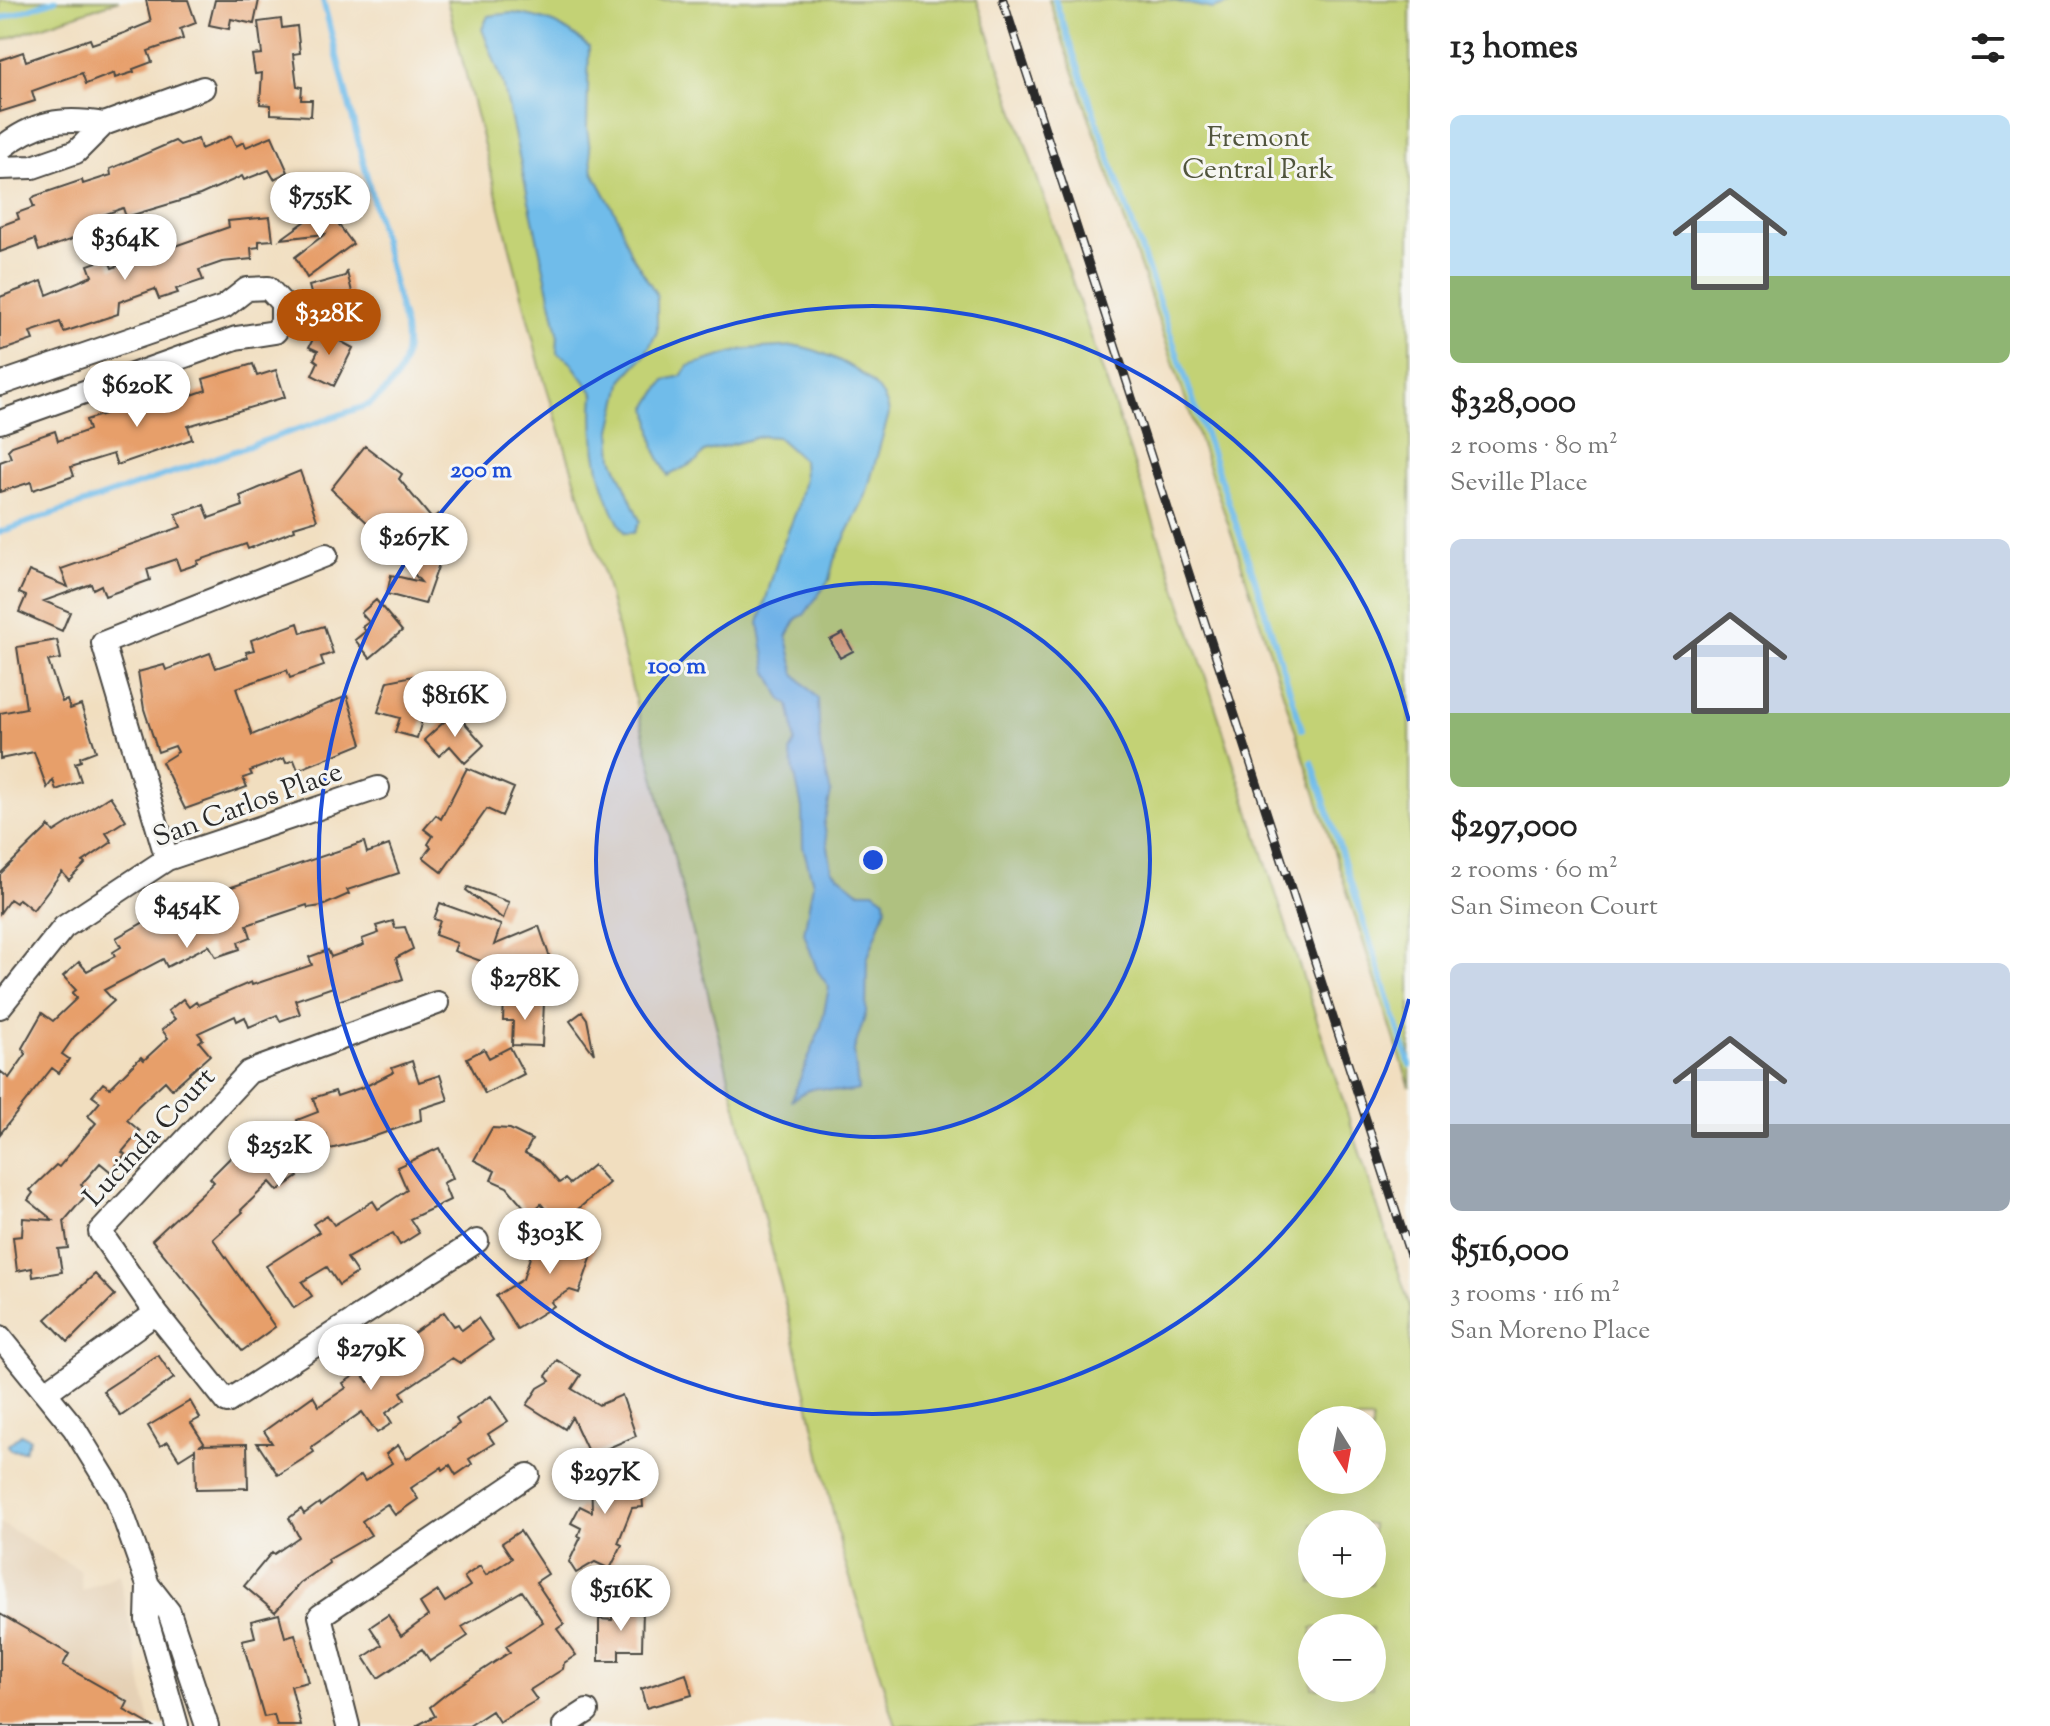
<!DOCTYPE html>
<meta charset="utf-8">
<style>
body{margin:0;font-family:"Sorts Mill Goudy",serif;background:#f2f2f2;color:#222;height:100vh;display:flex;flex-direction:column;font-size:30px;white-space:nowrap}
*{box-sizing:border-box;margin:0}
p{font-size:26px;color:#767676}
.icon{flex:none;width:44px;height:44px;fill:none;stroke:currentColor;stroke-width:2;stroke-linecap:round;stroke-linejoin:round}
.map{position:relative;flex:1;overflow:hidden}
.panel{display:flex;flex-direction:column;background:#fff;width:640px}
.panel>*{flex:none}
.needle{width:52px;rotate:169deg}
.tools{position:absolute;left:1298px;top:1406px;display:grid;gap:16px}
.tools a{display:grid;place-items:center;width:88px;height:88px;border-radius:50%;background:#fff;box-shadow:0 8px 32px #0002;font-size:40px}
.price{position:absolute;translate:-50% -68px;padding:0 18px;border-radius:28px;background:#fff;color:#222;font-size:26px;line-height:52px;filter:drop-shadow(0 2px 4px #0008)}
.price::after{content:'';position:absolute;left:50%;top:48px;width:24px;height:18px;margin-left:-12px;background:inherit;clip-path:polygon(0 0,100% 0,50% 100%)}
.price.on{background:#b45309;color:#fff}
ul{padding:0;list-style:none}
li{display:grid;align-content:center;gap:16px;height:424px;padding:0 40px}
li span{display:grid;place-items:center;height:248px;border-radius:12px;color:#555}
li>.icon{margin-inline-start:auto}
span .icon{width:144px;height:144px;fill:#fffc;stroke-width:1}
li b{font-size:34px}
h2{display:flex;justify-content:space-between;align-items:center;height:96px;padding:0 40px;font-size:34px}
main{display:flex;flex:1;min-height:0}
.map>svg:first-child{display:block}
.built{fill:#e5d0b4}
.green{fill:#c3d274;stroke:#777e50;stroke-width:2;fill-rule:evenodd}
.water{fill:#70bcea;stroke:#4e748a;stroke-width:2}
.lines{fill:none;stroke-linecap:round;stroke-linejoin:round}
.stream{stroke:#70bcea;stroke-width:6}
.building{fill:#e79f6b}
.minor-casing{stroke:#494641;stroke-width:26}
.minor{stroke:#fff;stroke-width:22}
.rail-casing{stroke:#2b2b2b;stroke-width:9}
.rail{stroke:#f6f6f2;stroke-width:6;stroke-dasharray:18;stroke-linecap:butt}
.ring{fill:none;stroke:#1d4ed8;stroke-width:4}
.labels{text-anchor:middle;stroke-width:6;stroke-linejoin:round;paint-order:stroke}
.park-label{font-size:28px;fill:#51553d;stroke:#f6f6f2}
.street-label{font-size:28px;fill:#2b2b2b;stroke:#f6f6f2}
.centre{fill:#1d4ed8;stroke:#f6f6f2;stroke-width:4}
.ring-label{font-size:24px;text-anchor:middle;font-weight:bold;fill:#1d4ed8;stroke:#f6f6f2;stroke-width:6;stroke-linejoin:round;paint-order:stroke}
</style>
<main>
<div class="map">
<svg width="1410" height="1726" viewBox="0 0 1410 1726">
<rect width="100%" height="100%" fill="#f6f6f2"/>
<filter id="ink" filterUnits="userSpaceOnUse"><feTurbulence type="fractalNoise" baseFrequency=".0125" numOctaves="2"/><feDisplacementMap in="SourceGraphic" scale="16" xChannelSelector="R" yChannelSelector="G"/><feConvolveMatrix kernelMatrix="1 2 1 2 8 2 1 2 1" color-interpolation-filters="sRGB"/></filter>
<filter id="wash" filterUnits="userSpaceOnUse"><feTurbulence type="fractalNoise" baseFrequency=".006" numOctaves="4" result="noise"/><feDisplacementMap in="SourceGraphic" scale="32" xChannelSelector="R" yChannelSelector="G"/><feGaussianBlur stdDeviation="1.8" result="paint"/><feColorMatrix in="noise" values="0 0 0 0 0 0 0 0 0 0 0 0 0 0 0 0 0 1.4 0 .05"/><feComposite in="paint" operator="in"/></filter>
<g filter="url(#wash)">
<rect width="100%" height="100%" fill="#f1debf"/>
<path class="built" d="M0,1523L80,1570L82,1591L119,1574L151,1726H0Z"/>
<path class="green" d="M0,0H119L0,41Z
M447,0H977L1196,647L1410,1307V1726H896L842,1552L792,1331L602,567L540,366ZM1312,1420H1372V1480H1312ZM1312,1524H1372V1584H1312ZM1312,1628H1372V1688H1312Z
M1049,0H1410V1087L1236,547Z"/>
<path class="water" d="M1169,0H1242L1212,9Z
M512,13C545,17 564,25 589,47L587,128L593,172L617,216L630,252L657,295V332L645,355L623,379L611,430L613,458L640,521L634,533H625C599,494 590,440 594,394L569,360L557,353L558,333L503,83L482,29L488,16Z
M798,346C830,352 886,379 889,414L866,495L834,560L829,580L804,615L797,618L787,637L795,674L818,699L820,747L831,793L824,823L832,870L858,891H874L885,899L886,908L867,960L866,1013L854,1050L858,1090C830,1099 823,1074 791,1101L821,1027L829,987L817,970L804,933L813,883L803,847L802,808L790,752L795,742L793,723L789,705L782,700L767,670L759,623L778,557L797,509L804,479L803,460L777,437L762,436L704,452L697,461L668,476L655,450L648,406L665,380L681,376L688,366L745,349Z
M21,1434L30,1439L24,1451L10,1450L8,1445Z"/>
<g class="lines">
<path class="stream" d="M1055,0L1255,579L1302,729
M0,19L55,0
M0,532L368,405C396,386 410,364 405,329L323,0
M1312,762L1410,1065"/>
</g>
<g id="blocks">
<path class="building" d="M146,0H188L196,23L180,29L183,39L148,51L152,62L133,69L134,72L115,78L114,73L86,84L82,73L32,91L35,101L0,112V60L23,52L26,61L90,39L92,44L124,33L151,22Z
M215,0H259L254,24L231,19L229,29L209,25Z
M281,19L282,28L297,26L300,53L293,54L297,86L302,87L301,100H312L311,116L271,114V105L260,104L262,73L255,74L252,55L262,54L258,22Z
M231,136L236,146L244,142L246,147L272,136L288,172L274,179L269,170L244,180L242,176L200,195L126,217L123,208L83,222L87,234L39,251L35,239L0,252V226L19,219L17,213L34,207L31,200L35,196L82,180L83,184L111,175L110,169L175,141L180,145L198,139L201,149Z
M321,201L353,244L307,278L295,257L325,234L281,239L310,218L306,212Z
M270,217L273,240L259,241V247L251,248L252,259L222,262L199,270L203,280L176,289L178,293L159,299L155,289L119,302L118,314L64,332L60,322L30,332L33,340L0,351V297L42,281L47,295L92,276L88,265L108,258L112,268L229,227L228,221Z
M347,272L358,316L319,327L333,298L314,304L309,286L345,276Z
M318,329L353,348L334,386L312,375L318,362L314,359L318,351L309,347Z
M253,364L257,376L276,370L285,397L188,426L192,439L117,465L113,454L71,467L74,476L33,490L31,482L0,492V462L11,458L8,450L12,446L55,431L58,441L89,430L86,420L175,391L178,400L206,390L203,379Z
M365,446L402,474L399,479L432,519L438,514L448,526L412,555L394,533L386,540L331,489Z
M300,471L317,520L294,527L295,530L248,549L246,544L197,561L198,564L180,570L176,559L147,569L150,580L105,596L101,585L93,589L91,584L44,601L70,612L62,631L19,612L26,596L19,593L29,571L68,587L61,569L181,527L176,514L204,505L209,518L243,506L240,496Z
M397,554L439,564L425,604L387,594L391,575L421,582Z
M376,600L402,631L370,658L355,640L366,631L362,627L369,622L361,613Z
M298,623L301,633L324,626L333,653L321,657L324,666L290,678L287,670L236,688L252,735L347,696L362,744L298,770L294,760L286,763L284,758L250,771L252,775L243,778L247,787L185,809L162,762L178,752L175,746L158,752L144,709L138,672L164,665L166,670L210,653L216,668L248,657L246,652L254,650L251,640Z
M843,633L853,651L840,658L830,640Z
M57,640L61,659L48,661L62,702L67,700L70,709L81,705L96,751L80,757L81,761L75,763L81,781L56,790L53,780L47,788L34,752L0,759V713L26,708L17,647Z
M413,676L408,693L428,699L417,738L395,732L400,718L378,712L388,681Z
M455,712L484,745L465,763L450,746L439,756L424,740Z
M467,768L514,788L502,816L487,809L442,872L423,857L431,847L428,844L433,836L424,829L436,815L441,819Z
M110,796L126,820L106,833L112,842L83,862L85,864L69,880L62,872L33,910L19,899L16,903L10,899L0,913V874L49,826L54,832Z
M364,842L367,853L389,845L399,873L347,890L349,894L322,906L308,908L307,905L247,925L251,937L238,942L240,949L216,957L209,945L167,967L163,959L104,990L114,1001L74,1037L62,1054L69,1059L59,1073L52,1068L0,1134V1071L9,1078L26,1054L22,1048L42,1013L53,1021L77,998L72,993L76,990L63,976L79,962L87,971L115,956L113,952L121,947L116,938L162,912L166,922L196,908L195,904L218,895L217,892Z
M468,887L509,902L503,919L466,890Z
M440,903L501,925L494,945L539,926L551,961L542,965L545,971L502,988L494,971L490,973L486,963L454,951L457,943L435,935L440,921L434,919Z
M393,921L395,928L405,927L413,949L396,958L403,979L338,1001L333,987L295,1000L300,1014L280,1021L277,1015L249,1027L245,1017L237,1021L235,1016L198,1033L203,1039L199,1042L210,1055L172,1089L165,1081L138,1106L127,1120L140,1131L122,1152L125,1154L111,1172L100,1163L81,1185L89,1192L64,1221L68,1248L58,1249L62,1272L33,1277L32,1268L17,1271L13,1237L22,1236L23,1218L53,1220L28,1200L33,1193L30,1190L56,1165L59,1167L96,1123L88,1116L100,1102L92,1096L103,1083L110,1088L141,1057L144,1060L168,1038L162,1030L175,1019L168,1011L183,999L189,1007L196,1002L198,1005L251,982L252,985L312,965L309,957L328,950L331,957L364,945L362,939L379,933L376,926Z
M504,1000L544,1002L542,1046L512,1045L513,1021H503Z
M582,1012L587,1019L594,1054L570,1021Z
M510,1047L524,1074L485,1094L467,1058L484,1049L489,1058Z
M412,1061L419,1082L440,1075L448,1100L420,1109L421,1120L361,1141L330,1149L326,1135L287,1163L298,1177L278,1191L270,1182L241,1210L243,1212L213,1239L275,1327L242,1351L152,1240L214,1182L210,1178L238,1150L259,1134L266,1143L273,1138L276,1141L298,1124L297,1120L318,1112L313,1098L335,1091L337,1096L366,1086L394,1072L392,1068Z
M492,1128L510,1129L532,1140L525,1153L540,1161L559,1183L565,1179L570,1184L593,1165L609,1183L559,1225L541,1204L530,1214L507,1187L491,1180L495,1171L474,1160Z
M439,1148L453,1178L443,1183L450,1200L410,1219L419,1233L400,1245L393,1233L347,1258L357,1273L339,1285L327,1267L302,1282L312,1296L294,1308L266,1266L319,1232L313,1224L327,1215L334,1225L373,1201L378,1209L407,1190L397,1167Z
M565,1221L588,1228L585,1237L597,1241L579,1293L570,1290L551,1302L554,1306L517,1329L496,1296L523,1279L534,1245L554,1252Z
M95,1274L115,1295L68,1342L46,1319Z
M444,1312L454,1326L458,1324L462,1330L478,1318L493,1340L460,1363L452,1358L401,1392L405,1399L386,1413L392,1423L377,1433L362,1412L311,1447L314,1452L278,1475L257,1443H272L264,1431L313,1396L319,1406L346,1388L343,1383L360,1372L368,1382L410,1355L401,1342Z
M158,1355L174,1378L121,1416L103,1391Z
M557,1360L581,1375L572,1389L599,1405L622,1395L636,1436L590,1456L572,1417L565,1429L527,1405L538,1388L550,1381L546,1376Z
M491,1396L508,1421L488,1434L494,1443L469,1459L472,1464L456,1475L450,1465L443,1470L442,1467L411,1488L418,1499L395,1515L387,1504L362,1521L371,1535L328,1560L329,1563L300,1583L275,1612L244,1586L272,1552L274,1554L299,1537L289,1518L301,1509L304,1514L319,1503L320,1506L361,1475L365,1481L392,1463L386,1454L398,1445L407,1459L459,1424L456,1419Z
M190,1401L200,1418L191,1423L204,1443L201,1445L247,1444L248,1488L196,1489L195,1449L179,1459L168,1442L160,1446L148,1426Z
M631,1466V1480H641L643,1507L632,1508L618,1543L622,1545L610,1569L595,1562L576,1573L569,1562L581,1537L578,1536L581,1528L571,1523L580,1506L592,1512L591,1468Z
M520,1531L548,1574L536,1582L564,1624L557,1629L576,1655L564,1663L563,1669L530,1690L537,1700L499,1722L492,1711L469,1726H416L435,1716L430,1707L446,1694L510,1652L506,1646L543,1622L522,1591L462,1627L468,1636L430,1661L422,1649L378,1678L364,1657L382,1645L370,1627L388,1615L401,1636L428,1616L420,1603L438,1591L445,1602L470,1586L464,1577L480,1566L486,1575L512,1558L502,1543Z
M613,1607L643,1608L642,1650H619V1661H599V1619L612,1620Z
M0,1614L69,1654L63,1665L128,1702L124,1710L152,1726H0Z
M279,1614L285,1637L295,1634L308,1682L291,1686L301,1726H277L274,1715L264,1717L242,1640L255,1637L251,1621Z
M686,1674L692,1695L646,1708L641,1689Z"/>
</g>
</g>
<g filter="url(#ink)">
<use href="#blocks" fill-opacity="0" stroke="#494641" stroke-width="2"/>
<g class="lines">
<defs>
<path id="minor" d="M0,149C35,121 62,117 104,124
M0,168L33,167L76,152L104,124L203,88
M0,384L224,307L247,289L268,288L282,303V323L275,332L236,338L0,422
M167,859L103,643L326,555
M437,1003L249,1072L100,1232L156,1313L227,1402L477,1241
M0,1007L64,927L167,859L378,788
M0,1337L74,1428L117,1498L148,1585L147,1620L177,1726
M46,1392L156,1313
M148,1585L169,1612L207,1726
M348,1726L320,1616L528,1475
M564,1726L587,1711"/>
</defs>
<use href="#minor" class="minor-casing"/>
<use href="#minor" class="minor"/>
<defs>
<path id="rail" d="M1003,0L1410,1255"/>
</defs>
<use href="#rail" class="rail-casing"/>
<use href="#rail" class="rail"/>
</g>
</g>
<circle cx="873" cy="860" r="277" fill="#1d4ed8" fill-opacity=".12"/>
<g class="ring">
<circle cx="873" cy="860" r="277"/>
<path d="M1409 999A554 554 0 1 1 1409 721"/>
</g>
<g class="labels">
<g class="park-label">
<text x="1258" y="146">Fremont<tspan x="1258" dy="32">Central Park</tspan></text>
</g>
<g class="street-label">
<text transform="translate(247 803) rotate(-20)" y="10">San Carlos Place</text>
<text transform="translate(148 1136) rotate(-47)" y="10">Lucinda Court</text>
</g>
</g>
<circle cx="873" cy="860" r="12" class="centre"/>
<g class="ring-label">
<text x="481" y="477">200 m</text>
<text x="677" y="673">100 m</text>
</g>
</svg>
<div class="tools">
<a><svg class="needle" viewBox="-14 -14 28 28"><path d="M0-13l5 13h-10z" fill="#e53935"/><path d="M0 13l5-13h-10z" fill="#767676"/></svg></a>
<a>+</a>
<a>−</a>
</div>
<b class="price" style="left:320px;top:240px">$755K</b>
<b class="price" style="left:125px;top:282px">$364K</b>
<b class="price on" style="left:329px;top:357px">$328K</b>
<b class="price" style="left:137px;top:429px">$620K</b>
<b class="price" style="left:414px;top:581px">$267K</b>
<b class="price" style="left:455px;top:739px">$816K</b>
<b class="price" style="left:187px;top:950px">$454K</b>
<b class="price" style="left:525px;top:1022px">$278K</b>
<b class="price" style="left:279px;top:1189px">$252K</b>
<b class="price" style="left:550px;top:1276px">$303K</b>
<b class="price" style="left:371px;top:1392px">$279K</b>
<b class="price" style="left:605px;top:1516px">$297K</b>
<b class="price" style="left:621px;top:1633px">$516K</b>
</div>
<section class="panel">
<h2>13 homes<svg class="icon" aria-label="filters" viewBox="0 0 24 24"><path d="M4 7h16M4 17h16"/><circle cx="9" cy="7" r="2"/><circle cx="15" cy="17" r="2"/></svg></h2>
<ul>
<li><span style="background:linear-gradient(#bfe0f5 65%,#8fb573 0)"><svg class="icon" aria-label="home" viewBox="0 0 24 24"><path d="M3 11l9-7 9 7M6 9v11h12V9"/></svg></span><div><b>$328,000</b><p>2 rooms · 80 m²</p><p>Seville Place</p></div></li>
<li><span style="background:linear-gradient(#c9d6e8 70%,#8fb573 0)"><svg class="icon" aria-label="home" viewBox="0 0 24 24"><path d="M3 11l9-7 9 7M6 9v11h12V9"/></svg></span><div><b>$297,000</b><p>2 rooms · 60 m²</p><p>San Simeon Court</p></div></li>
<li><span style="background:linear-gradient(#c9d6e8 65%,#9aa5b1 0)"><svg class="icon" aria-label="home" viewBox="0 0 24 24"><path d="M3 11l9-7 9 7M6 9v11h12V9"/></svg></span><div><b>$516,000</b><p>3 rooms · 116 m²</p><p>San Moreno Place</p></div></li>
</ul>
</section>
</main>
